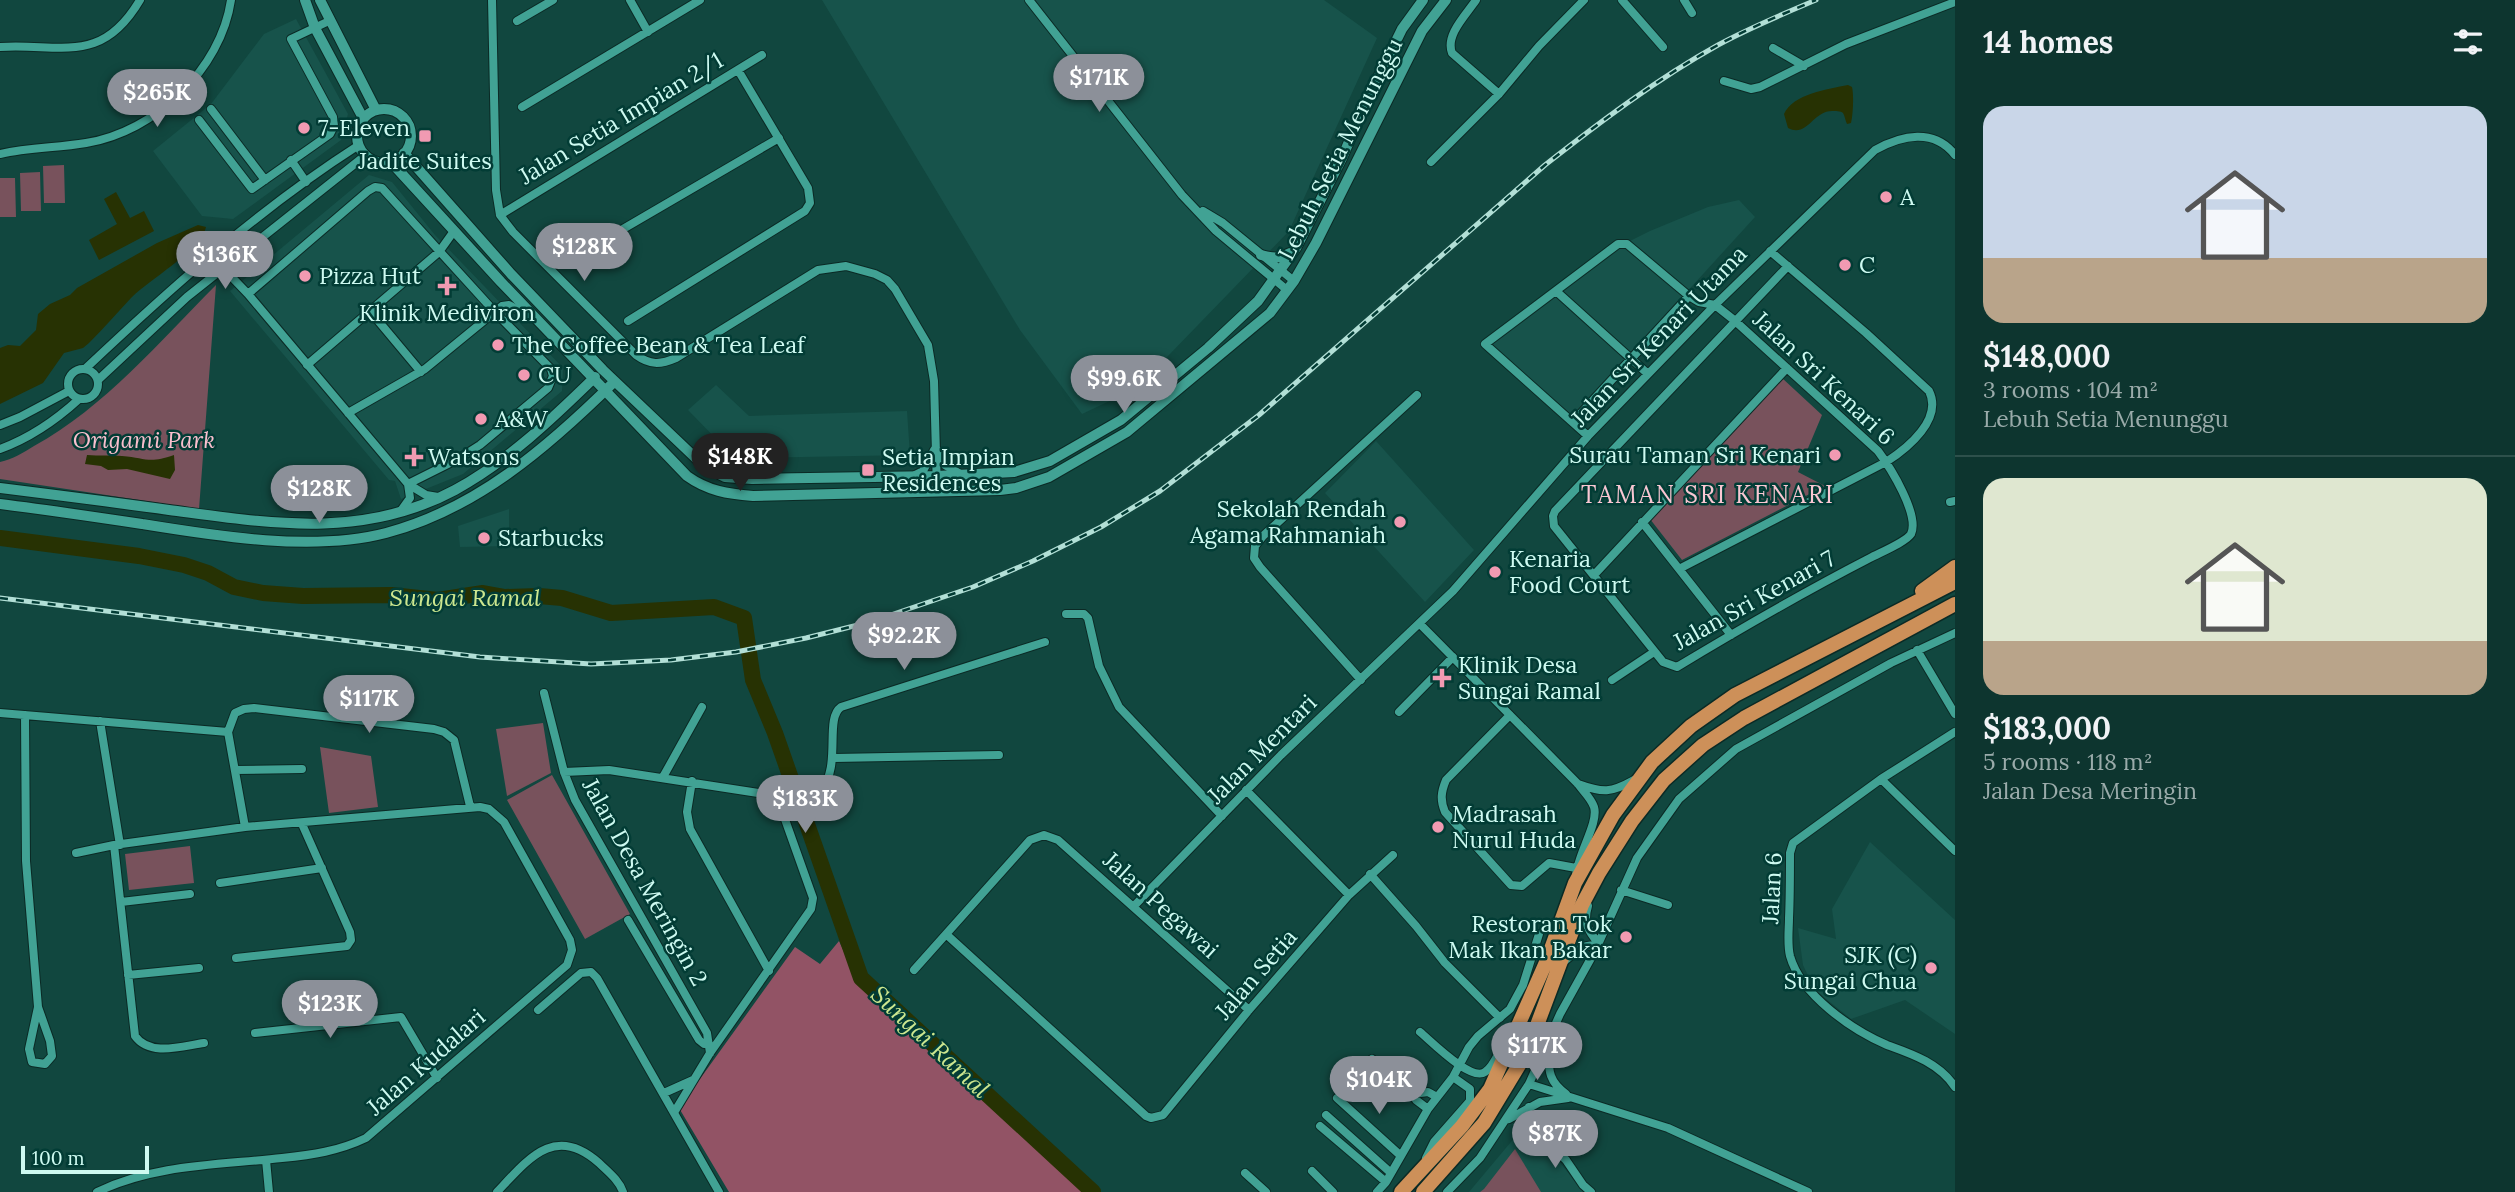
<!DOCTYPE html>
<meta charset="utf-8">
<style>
body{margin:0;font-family:Lora,serif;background:#1b403b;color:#f1f3f6;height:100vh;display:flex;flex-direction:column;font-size:26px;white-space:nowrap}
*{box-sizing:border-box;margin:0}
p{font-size:23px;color:#9aabaa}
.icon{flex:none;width:38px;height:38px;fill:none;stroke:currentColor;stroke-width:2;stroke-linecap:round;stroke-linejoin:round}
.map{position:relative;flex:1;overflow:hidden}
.panel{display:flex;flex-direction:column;background:#0d352f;width:560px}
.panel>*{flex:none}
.scale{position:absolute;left:21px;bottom:18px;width:128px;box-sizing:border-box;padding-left:7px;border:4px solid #cefaf1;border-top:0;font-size:19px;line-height:24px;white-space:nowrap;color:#cefaf1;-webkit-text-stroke:5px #023c35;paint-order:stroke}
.price{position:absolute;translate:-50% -60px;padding:0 16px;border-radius:24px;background:#8c9099;color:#fff;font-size:23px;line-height:46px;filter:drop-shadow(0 2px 4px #0008)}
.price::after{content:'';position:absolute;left:50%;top:42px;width:21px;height:16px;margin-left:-10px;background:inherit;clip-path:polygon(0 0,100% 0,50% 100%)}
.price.on{background:#222;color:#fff}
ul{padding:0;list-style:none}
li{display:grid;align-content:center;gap:14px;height:371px;padding:0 28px}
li+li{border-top:2px solid #2d504b}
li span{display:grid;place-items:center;height:217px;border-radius:21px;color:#555}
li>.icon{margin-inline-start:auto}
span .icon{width:126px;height:126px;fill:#fffc;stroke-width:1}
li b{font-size:30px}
h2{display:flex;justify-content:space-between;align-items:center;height:84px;padding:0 28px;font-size:30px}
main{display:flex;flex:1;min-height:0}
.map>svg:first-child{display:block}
.built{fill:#17534b}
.green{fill:#78525c}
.forest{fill:#925365}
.water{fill:#273203}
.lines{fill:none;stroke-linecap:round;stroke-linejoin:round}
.river{stroke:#273203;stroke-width:16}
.minor-casing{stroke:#0b2a25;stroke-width:10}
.tertiary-casing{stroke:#0b2a25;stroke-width:12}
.motorway-casing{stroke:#0b2a25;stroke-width:17}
.minor{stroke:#41a294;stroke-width:8}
.tertiary{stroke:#41a294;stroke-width:10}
.motorway{stroke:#cd9059;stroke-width:14}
.rail-casing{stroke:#b2dfd6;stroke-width:5}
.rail{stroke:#023c35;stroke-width:2.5;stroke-dasharray:8;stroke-linecap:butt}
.poi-dot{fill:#f19ab2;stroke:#023c35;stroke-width:2.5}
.labels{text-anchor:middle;stroke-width:5;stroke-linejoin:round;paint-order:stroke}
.street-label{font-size:23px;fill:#cefaf1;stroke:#023c35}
.poi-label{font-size:23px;fill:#cefaf1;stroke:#023c35;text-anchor:start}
.park-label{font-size:23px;font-style:italic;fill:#fabfce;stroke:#023c35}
.neighbourhood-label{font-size:24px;letter-spacing:2px;fill:#fac7d3;stroke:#023c35}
.water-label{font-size:24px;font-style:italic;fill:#cde78f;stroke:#023c35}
</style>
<main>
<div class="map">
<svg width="1955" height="1192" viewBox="0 0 1955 1192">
<rect width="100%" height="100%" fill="#11473f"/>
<path class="built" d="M822,0H1324L1377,38L1289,231L1137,388L1082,414L1020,330Z
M296,19L348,114L341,140L233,219L202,216L153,151L211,104L264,34Z
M369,175L392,182L435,235L563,368L562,391L463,474L401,499L395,481L389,480L230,291Z
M1739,200L1755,217L1572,418L1489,344L1620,246L1650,231L1708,207Z
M716,385L749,416L907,411L910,455L744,458L725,448L688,410Z
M1376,441L1474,550L1425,602L1325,493Z
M509,509V546L460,547L458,526Z
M1870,842L1955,920V1034L1905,1000L1851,1019L1815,990L1803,965L1798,928L1836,939L1832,909Z
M1521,1130L1544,1142L1583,1192H1469Z"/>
<path class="green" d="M64,165L65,203H44L43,166Z
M40,172L41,211H21L20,173Z
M0,178H15L16,217H0Z
M216,285L199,509L0,479V462C13,459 23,453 34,446C105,407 159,342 216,285Z
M1782,378L1822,415L1798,472L1825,486L1682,560L1650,519Z
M543,723L551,773L507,796L496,729Z
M320,747L371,756L378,807L329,813Z
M552,775L630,914L585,939L507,800Z
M190,846L194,883L129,890L125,854Z
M1515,1149L1541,1192H1480L1484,1189Z"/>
<path class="forest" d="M839,941L859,984L1083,1192H729L679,1108L795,947L820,964Z"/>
<path class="water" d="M1848,85L1852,87C1854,95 1853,115 1851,123L1847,124C1845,120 1845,116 1843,113C1841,111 1835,111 1832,111C1813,111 1807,138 1788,128L1784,114C1793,94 1828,89 1848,85Z
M116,192L130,218L144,211L154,231L99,260L89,240L117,224L104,199Z
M198,225L206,227C201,250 150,279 131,298C117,313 104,328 89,343L83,348L64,353L43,383L0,404V348L8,345L20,346L36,330L38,314L50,304L70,295L77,288L157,243Z
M87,455C99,456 111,455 122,456C146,458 149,464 174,455L175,470L170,479L127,469L108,470L101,466L85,464Z"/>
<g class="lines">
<path class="river" d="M0,538L139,556L184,565L208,573L234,587L263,593L303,596L391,595L438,600L483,593L505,597L539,596L562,598L611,613L714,607L744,618L753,680L775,733L861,978L1093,1192"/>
<defs>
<path id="minor" d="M492,0L496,190L500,215L513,232L636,355C650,365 660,365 676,358L818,270L846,266L875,274L887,280L895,289L928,345L934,381L937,491
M630,0L648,32
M1029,0L1182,195L1216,231L1287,290
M1476,0C1466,15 1445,35 1452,53L1499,94
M1622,0L1663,47
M1684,0L1692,13
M517,21L553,0
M0,47C61,43 101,66 140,0
M1773,48L1804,66
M1724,81L1751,89L1760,87L1846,44L1955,2
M522,107L700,0
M211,109L265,180
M199,120L252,189L330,134L334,126L333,117L291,39L329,21
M0,154C29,147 57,148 86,143C155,132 221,69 231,0
M291,160L306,182
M1431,162L1499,94L1539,46L1584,0
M1203,211L1223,223L1294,281
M500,215L762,55
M575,257L779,138
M223,268L248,294L408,484L426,495L438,497
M1556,291L1648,374
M248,294L368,191L375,187L382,188L494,311L551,369L553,376L548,388L480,445L458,459L408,484
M370,311L421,372
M628,321L805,211L810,203L808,188L738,70
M307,365L439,252L454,231
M68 384a15 15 0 1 1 30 0a15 15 0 1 1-30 0Z
M85,369C171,288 259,209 359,145
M98,380L187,297L366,155
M348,413L425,369L502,306L509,305L531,317
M1573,422L1689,296
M0,425L20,417L69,391
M1588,436L1485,344L1618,244H1627L1689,296L1699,302L1715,305L1734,320L1878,451C1890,467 1920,515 1911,534C1906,542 1879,553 1870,558C1804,592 1740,629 1677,667L1663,662L1554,526L1553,516L1555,511L1788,266
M0,449C30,438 55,421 79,399
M938,451L945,465L962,475
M915,475L923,471L934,450
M1950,502L1955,501
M400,512L410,498L408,484
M1642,522L1731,635
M1679,569L1886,462C1908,448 1943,419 1929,391L1866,333L1770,251
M1594,575L1787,368
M1066,614H1084L1088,618L1099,666L1119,707L1222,816
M1420,624L1578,784C1583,791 1591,798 1594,807C1599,823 1577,855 1576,876
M1917,650L1955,714
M1361,680L1260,567L1254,558L1255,546L1263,536L1417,395
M1612,680L1654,652
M544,693L564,772L575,800L707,1033L710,1053
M1399,712L1453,657
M0,713L228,732L245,827
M25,715L26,861L38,1007L29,1049L32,1062L45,1064L52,1056L50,1041L38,1007
M1510,715L1446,780C1441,792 1440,800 1445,812L1511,885L1522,886L1549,863L1576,868
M100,721L120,845
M228,732L235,713L244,709L254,708L434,729L444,732L454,740L470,806
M1955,732L1881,779L1793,843L1790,853C1790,874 1790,896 1789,918C1789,929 1787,944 1790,956C1801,995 1852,1030 1887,1045C1912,1054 1939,1063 1955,1087
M834,758L999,755
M235,770L302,769
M564,772L609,770L771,795L782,811L813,898L811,909L710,1053L675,1111
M663,777L702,707
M1881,779L1955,851
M692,781L687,812L690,829L769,971
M1578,784C1603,793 1611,793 1634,780
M1246,790L1349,895
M782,811C794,806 812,801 821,790C842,766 824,719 841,707L1045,642
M114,845L135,1036C150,1057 182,1046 204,1043
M76,853L114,845L245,827L480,807L489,809L504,822L570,940L572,950L567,965L366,1138C339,1151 312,1155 282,1158C220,1165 155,1164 97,1192
M1370,874L1416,926L1445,963L1500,1018
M220,883L322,868
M1621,890L1668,905
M121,902L190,894
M1134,906L1281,755L1453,591L1588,436L1715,305L1875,150C1902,135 1934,128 1955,155
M1588,906C1583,922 1588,931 1599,944
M628,920L699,1040L704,1044H707
M947,935L1146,1116L1151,1118L1163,1115L1249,1010L1349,895L1393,855
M236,958L347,946L351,940L350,932L302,824
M1562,963L1582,947L1599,944
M914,970L1030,840L1044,835L1058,840L1249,1010
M128,975L199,968
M538,1010L581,973L591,972L597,978L719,1192
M1420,1032C1432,1042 1471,1082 1485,1072C1494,1067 1498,1052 1504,1044
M255,1033L401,1017L437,1078
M1548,1047C1549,1069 1547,1080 1566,1094
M1372,1059L1391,1077L1398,1091L1413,1094L1416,1100L1428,1109
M1529,1084L1668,1128L1808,1192
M664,1093L693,1080
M1413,1094L1428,1092L1437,1097
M1337,1098L1401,1156
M1529,1107L1533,1129L1566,1160L1583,1185L1591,1192
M1326,1115L1391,1173
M1509,1119L1540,1102L1568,1098
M1320,1126L1386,1182
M1426,1158L1434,1142L1470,1101V1089L1453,1077
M266,1160L269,1192
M1312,1171L1333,1192
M1245,1173L1266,1192
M497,1192C529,1158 555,1124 599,1163C608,1172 619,1180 623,1192
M1377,1192L1386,1182L1428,1109L1453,1077L1469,1047L1478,1036L1510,1009L1523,985L1539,934
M1447,1192L1480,1158L1529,1084L1560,1014L1595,951L1637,858L1679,799L1736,749L1891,663L1955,633"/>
<path id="tertiary" d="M305,0L315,28L363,118
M320,0L376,110
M357 136a27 27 0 1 1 54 0a27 27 0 1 1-54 0Z
M404,153L511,274L603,370L705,467L725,477L752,479L937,476L1014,472L1050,461L1121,420L1208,348L1258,301L1296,248L1342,158L1366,102L1402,29L1423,0
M391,162L501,282L687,476C708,491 728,494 753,496L1000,490L1016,488L1049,477L1127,432L1270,313L1294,281L1316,243L1422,31L1446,0
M1261,255C1272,258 1280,259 1290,253
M0,488C56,495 112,502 169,510C268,523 362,540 455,490C508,461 552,419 595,377
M0,504C48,510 95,517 142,524C216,536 313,552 386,533C477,509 549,446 614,382"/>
<path id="motorway" d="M1922,591L1955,567
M1401,1192L1462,1126L1490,1089L1547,960L1575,883L1613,815L1652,762L1691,726L1735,695L1955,582
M1423,1192L1484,1123L1527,1052L1582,905L1599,873L1632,821L1664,780L1703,745L1744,718L1955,604"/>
</defs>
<use href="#minor" class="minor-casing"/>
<use href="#tertiary" class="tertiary-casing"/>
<use href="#motorway" class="motorway-casing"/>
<use href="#minor" class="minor"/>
<use href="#tertiary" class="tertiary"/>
<use href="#motorway" class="motorway"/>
<defs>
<path id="rail" d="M0,598L480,657L591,664L671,660L736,652L806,638L870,622L973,587L1033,561L1101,527L1160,491L1259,415L1545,165C1600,122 1657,79 1718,45C1749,28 1783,14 1816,0"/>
</defs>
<use href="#rail" class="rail-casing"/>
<use href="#rail" class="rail"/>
</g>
<g class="poi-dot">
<circle cx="304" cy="128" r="7"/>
<rect x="418" y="129" width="14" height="14" rx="3.5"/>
<circle cx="1886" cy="197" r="7"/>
<circle cx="1845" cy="265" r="7"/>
<circle cx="305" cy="276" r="7"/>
<path d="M443.5 275.5h7v7h7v7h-7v7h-7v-7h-7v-7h7z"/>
<circle cx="498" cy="345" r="7"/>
<circle cx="524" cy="375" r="7"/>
<circle cx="481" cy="419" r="7"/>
<circle cx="1835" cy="455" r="7"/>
<path d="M410.5 446.5h7v7h7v7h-7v7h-7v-7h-7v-7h7z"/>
<rect x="861" y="463" width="14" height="14" rx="3.5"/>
<circle cx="1400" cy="522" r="7"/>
<circle cx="484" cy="538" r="7"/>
<circle cx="1495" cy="572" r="7"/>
<path d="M1438.5 667.5h7v7h7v7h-7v7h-7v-7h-7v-7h7z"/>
<circle cx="1438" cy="827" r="7"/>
<circle cx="1626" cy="937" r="7"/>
<circle cx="1931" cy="968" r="7"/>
</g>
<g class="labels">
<g class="street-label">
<text transform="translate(621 118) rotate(-31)" y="8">Jalan Setia Impian 2/1</text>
<text transform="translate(1340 149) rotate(-63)" y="8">Lebuh Setia Menunggu</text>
<text transform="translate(1659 336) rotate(-46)" y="8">Jalan Sri Kenari Utama</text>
<text transform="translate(1824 378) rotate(43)" y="8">Jalan Sri Kenari 6</text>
<text transform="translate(1754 600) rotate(-29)" y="8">Jalan Sri Kenari 7</text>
<text transform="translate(1262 749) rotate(-45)" y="8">Jalan Mentari</text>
<text transform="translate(645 882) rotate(61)" y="8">Jalan Desa Meringin 2</text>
<text transform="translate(1772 888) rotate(-87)" y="8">Jalan 6</text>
<text transform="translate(1161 905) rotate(42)" y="8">Jalan Pegawai</text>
<text transform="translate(1256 974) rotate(-49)" y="8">Jalan Setia</text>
<text transform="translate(426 1062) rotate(-41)" y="8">Jalan Kudalari</text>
</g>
<g class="poi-label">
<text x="318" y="136">7-Eleven</text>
<text x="425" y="169" text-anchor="middle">Jadite Suites</text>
<text x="1900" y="205">A</text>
<text x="1859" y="273">C</text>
<text x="319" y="284">Pizza Hut</text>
<text x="447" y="321" text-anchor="middle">Klinik Mediviron</text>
<text x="512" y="353">The Coffee Bean &amp; Tea Leaf</text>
<text x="538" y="383">CU</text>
<text x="495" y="427">A&amp;W</text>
<text x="1821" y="463" text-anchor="end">Surau Taman Sri Kenari</text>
<text x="428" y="465">Watsons</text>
<text x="882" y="465">Setia Impian<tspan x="882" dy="26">Residences</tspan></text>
<text x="1386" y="517" text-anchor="end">Sekolah Rendah<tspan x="1386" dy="26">Agama Rahmaniah</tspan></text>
<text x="498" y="546">Starbucks</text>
<text x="1509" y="567">Kenaria<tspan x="1509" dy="26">Food Court</tspan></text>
<text x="1458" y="673">Klinik Desa<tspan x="1458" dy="26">Sungai Ramal</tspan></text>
<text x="1452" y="822">Madrasah<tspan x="1452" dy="26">Nurul Huda</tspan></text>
<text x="1612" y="932" text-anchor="end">Restoran Tok<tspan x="1612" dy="26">Mak Ikan Bakar</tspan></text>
<text x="1917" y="963" text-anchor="end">SJK (C)<tspan x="1917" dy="26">Sungai Chua</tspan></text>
</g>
<g class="park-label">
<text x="144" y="448">Origami Park</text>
</g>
<g class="neighbourhood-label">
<text x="1708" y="503">TAMAN SRI KENARI</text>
</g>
<g class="water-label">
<text x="465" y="606">Sungai Ramal</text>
<text transform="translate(930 1042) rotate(43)" y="8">Sungai Ramal</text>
</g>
</g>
</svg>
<div class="scale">100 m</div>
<b class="price" style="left:1099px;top:114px">$171K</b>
<b class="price" style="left:157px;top:129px">$265K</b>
<b class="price" style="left:584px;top:283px">$128K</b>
<b class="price" style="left:225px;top:291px">$136K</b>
<b class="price" style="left:1124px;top:415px">$99.6K</b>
<b class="price on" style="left:740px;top:493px">$148K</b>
<b class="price" style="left:319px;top:525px">$128K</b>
<b class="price" style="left:904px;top:672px">$92.2K</b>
<b class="price" style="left:369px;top:735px">$117K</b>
<b class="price" style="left:805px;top:835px">$183K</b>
<b class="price" style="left:330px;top:1040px">$123K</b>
<b class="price" style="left:1537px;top:1082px">$117K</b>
<b class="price" style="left:1379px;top:1116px">$104K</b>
<b class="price" style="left:1555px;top:1170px">$87K</b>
</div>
<section class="panel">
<h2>14 homes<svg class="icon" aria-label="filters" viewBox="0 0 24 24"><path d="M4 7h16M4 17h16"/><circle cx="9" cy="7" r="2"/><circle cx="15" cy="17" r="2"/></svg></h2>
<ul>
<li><span style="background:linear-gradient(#c9d6e8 70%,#b9a48a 0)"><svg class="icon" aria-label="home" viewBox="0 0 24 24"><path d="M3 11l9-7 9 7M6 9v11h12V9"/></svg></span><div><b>$148,000</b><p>3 rooms · 104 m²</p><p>Lebuh Setia Menunggu</p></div></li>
<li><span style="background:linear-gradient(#dfe7d0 75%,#b9a48a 0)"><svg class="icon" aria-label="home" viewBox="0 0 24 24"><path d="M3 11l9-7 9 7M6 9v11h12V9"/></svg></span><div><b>$183,000</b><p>5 rooms · 118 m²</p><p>Jalan Desa Meringin</p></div></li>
</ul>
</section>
</main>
